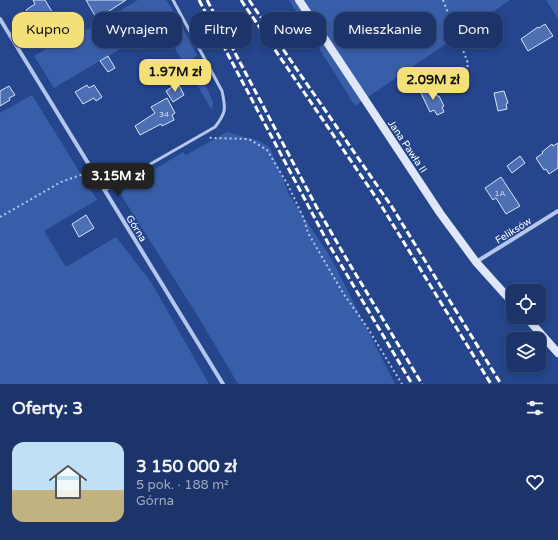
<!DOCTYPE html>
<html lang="pl">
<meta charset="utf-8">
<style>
body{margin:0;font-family:"Varela Round",sans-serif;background:#253c6f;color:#f1f3f6;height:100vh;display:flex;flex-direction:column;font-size:15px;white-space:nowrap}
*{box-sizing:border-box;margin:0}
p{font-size:13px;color:#a0aac0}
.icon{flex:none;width:22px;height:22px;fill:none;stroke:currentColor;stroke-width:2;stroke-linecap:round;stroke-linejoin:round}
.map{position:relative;height:384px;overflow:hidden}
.side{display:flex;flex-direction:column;background:#1c3469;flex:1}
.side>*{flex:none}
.guide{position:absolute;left:12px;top:12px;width:534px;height:36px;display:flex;gap:8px}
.buttons{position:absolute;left:506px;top:284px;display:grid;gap:8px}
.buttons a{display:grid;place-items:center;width:40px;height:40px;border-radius:8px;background:#1c3469;box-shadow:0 2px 6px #0003,0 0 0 1px #3a4f7d;font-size:20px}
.price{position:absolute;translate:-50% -34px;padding:0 9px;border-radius:8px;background:#f4e078;color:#111;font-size:13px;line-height:26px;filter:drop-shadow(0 1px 2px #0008)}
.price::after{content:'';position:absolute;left:50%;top:24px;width:12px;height:9px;margin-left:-6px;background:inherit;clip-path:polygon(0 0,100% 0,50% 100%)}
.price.selected{background:#222;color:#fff}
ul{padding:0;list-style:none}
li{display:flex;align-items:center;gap:12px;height:100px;padding:0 12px}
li+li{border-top:1px solid #3a4f7d}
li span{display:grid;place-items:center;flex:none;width:112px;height:80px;border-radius:12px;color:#555}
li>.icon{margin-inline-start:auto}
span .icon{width:48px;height:48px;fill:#fffc;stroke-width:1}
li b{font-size:17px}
h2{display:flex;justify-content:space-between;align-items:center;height:48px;padding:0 12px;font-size:17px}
.chip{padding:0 14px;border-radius:12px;background:#1c3469;box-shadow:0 2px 6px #0003,0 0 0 1px #3a4f7d;font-size:14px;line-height:36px}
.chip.selected{background:#f4e078;color:#111}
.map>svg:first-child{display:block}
.green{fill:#395ea9}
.building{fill:#4d6fb3;stroke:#d8e3f8}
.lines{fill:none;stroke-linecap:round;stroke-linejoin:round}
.path{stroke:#b4c6eb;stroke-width:2;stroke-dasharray:2 3;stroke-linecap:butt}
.service{stroke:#b4c6eb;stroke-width:3}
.minor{stroke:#b4c6eb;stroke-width:4}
.secondary{stroke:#dfe7f9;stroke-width:8}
.rail{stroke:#fff;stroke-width:3;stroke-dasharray:7 3;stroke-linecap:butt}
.labels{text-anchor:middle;stroke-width:3;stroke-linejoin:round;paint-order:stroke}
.number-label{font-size:8px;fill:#d2dbec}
.street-label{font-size:10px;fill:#fff;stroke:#25458c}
</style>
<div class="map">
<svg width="558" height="384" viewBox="0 0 558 384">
<rect width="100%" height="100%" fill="#25458c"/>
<path class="green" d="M138,0H166L176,15L197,55L193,59L213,102L212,110L161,25L54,88L34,56L84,27L87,30Z
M289,0H510L355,106Z
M546,0H558V19Z
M32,95L97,200L44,231L66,267L116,237L151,282L209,384H0V113Z
M227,132L259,141L270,148L283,178L288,193L331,258L395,384H238L199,318L121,195L124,188L183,152L186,155Z"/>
<path class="building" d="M33,0H45L57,20L38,31L26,10L35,4Z
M86,0H126L97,19Z
M382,12L391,26L380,32L373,17Z
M545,24L553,36L528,51L521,39L538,27L539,28Z
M149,33L153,41L141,49L135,40Z
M108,56L115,68L108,72L100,61Z
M178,83L184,95L173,102L166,91Z
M87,85L89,88L94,85L102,97L96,101L94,98L83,104L75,92Z
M9,86L15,95L9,98L10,100L0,106V91Z
M431,86L437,96H439L444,106L442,107L444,112L437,115L434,110L430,112L420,91Z
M504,91L508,103L506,104L507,109L498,111L494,93Z
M167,98L175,113L172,115L174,120L162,126L161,124L140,135L135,126L155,113L151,107Z
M558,143V168L549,174L546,169L544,170L536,158L543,153L542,152L552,144L553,146Z
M520,156L525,163L512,173L507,166Z
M501,177L520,206L506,214L496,198L493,200L485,188Z
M86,215L94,228L79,237L72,224Z"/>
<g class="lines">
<path class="path" d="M443,0L468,63L464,92
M210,137L211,138L249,139L267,150L288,185L304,219L308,233L343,293L367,327L402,384
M0,217L61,182L86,173"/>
<path class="service" d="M105,190L215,127C226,113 226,109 222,91L173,0"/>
<path class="minor" d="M0,19L223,384
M476,262L558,211"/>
<path class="secondary" d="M299,0L440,213L476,262L513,303
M526,317L558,353"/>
<path class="rail" d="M199,0L328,243L412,384
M207,0L316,206L346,258L422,384
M241,0L379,202L491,384
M249,0L392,207L501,384"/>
</g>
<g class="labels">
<g class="number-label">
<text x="164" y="117">34</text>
<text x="500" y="196">1A</text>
</g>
<g class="street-label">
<text transform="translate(408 146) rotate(56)" y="4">Jana Pawła II</text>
<text transform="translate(137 228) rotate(58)" y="4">Górna</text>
<text transform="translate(513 230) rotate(-32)" y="4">Feliksów</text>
</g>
</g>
</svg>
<div class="buttons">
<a><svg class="icon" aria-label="locate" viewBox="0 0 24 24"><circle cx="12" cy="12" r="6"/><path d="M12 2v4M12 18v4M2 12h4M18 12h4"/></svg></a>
<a><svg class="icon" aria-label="layers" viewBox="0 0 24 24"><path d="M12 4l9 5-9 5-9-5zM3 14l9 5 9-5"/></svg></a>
</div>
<b class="price" style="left:175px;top:93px">1.97M zł</b>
<b class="price" style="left:433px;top:101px">2.09M zł</b>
<b class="price selected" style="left:118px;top:197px">3.15M zł</b>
<div class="guide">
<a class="chip selected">Kupno</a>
<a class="chip">Wynajem</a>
<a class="chip">Filtry</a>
<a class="chip">Nowe</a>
<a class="chip">Mieszkanie</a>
<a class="chip">Dom</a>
</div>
</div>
<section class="side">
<h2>Oferty: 3<svg class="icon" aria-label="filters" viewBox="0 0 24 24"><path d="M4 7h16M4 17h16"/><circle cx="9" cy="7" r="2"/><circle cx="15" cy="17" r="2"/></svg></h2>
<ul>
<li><span style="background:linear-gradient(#bfe0f5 60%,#c2b280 0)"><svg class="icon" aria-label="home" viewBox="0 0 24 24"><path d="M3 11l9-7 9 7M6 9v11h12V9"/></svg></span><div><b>3 150 000 zł</b><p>5 pok. · 188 m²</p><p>Górna</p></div><svg class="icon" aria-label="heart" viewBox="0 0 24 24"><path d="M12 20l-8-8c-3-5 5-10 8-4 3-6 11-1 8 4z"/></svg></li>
</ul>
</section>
